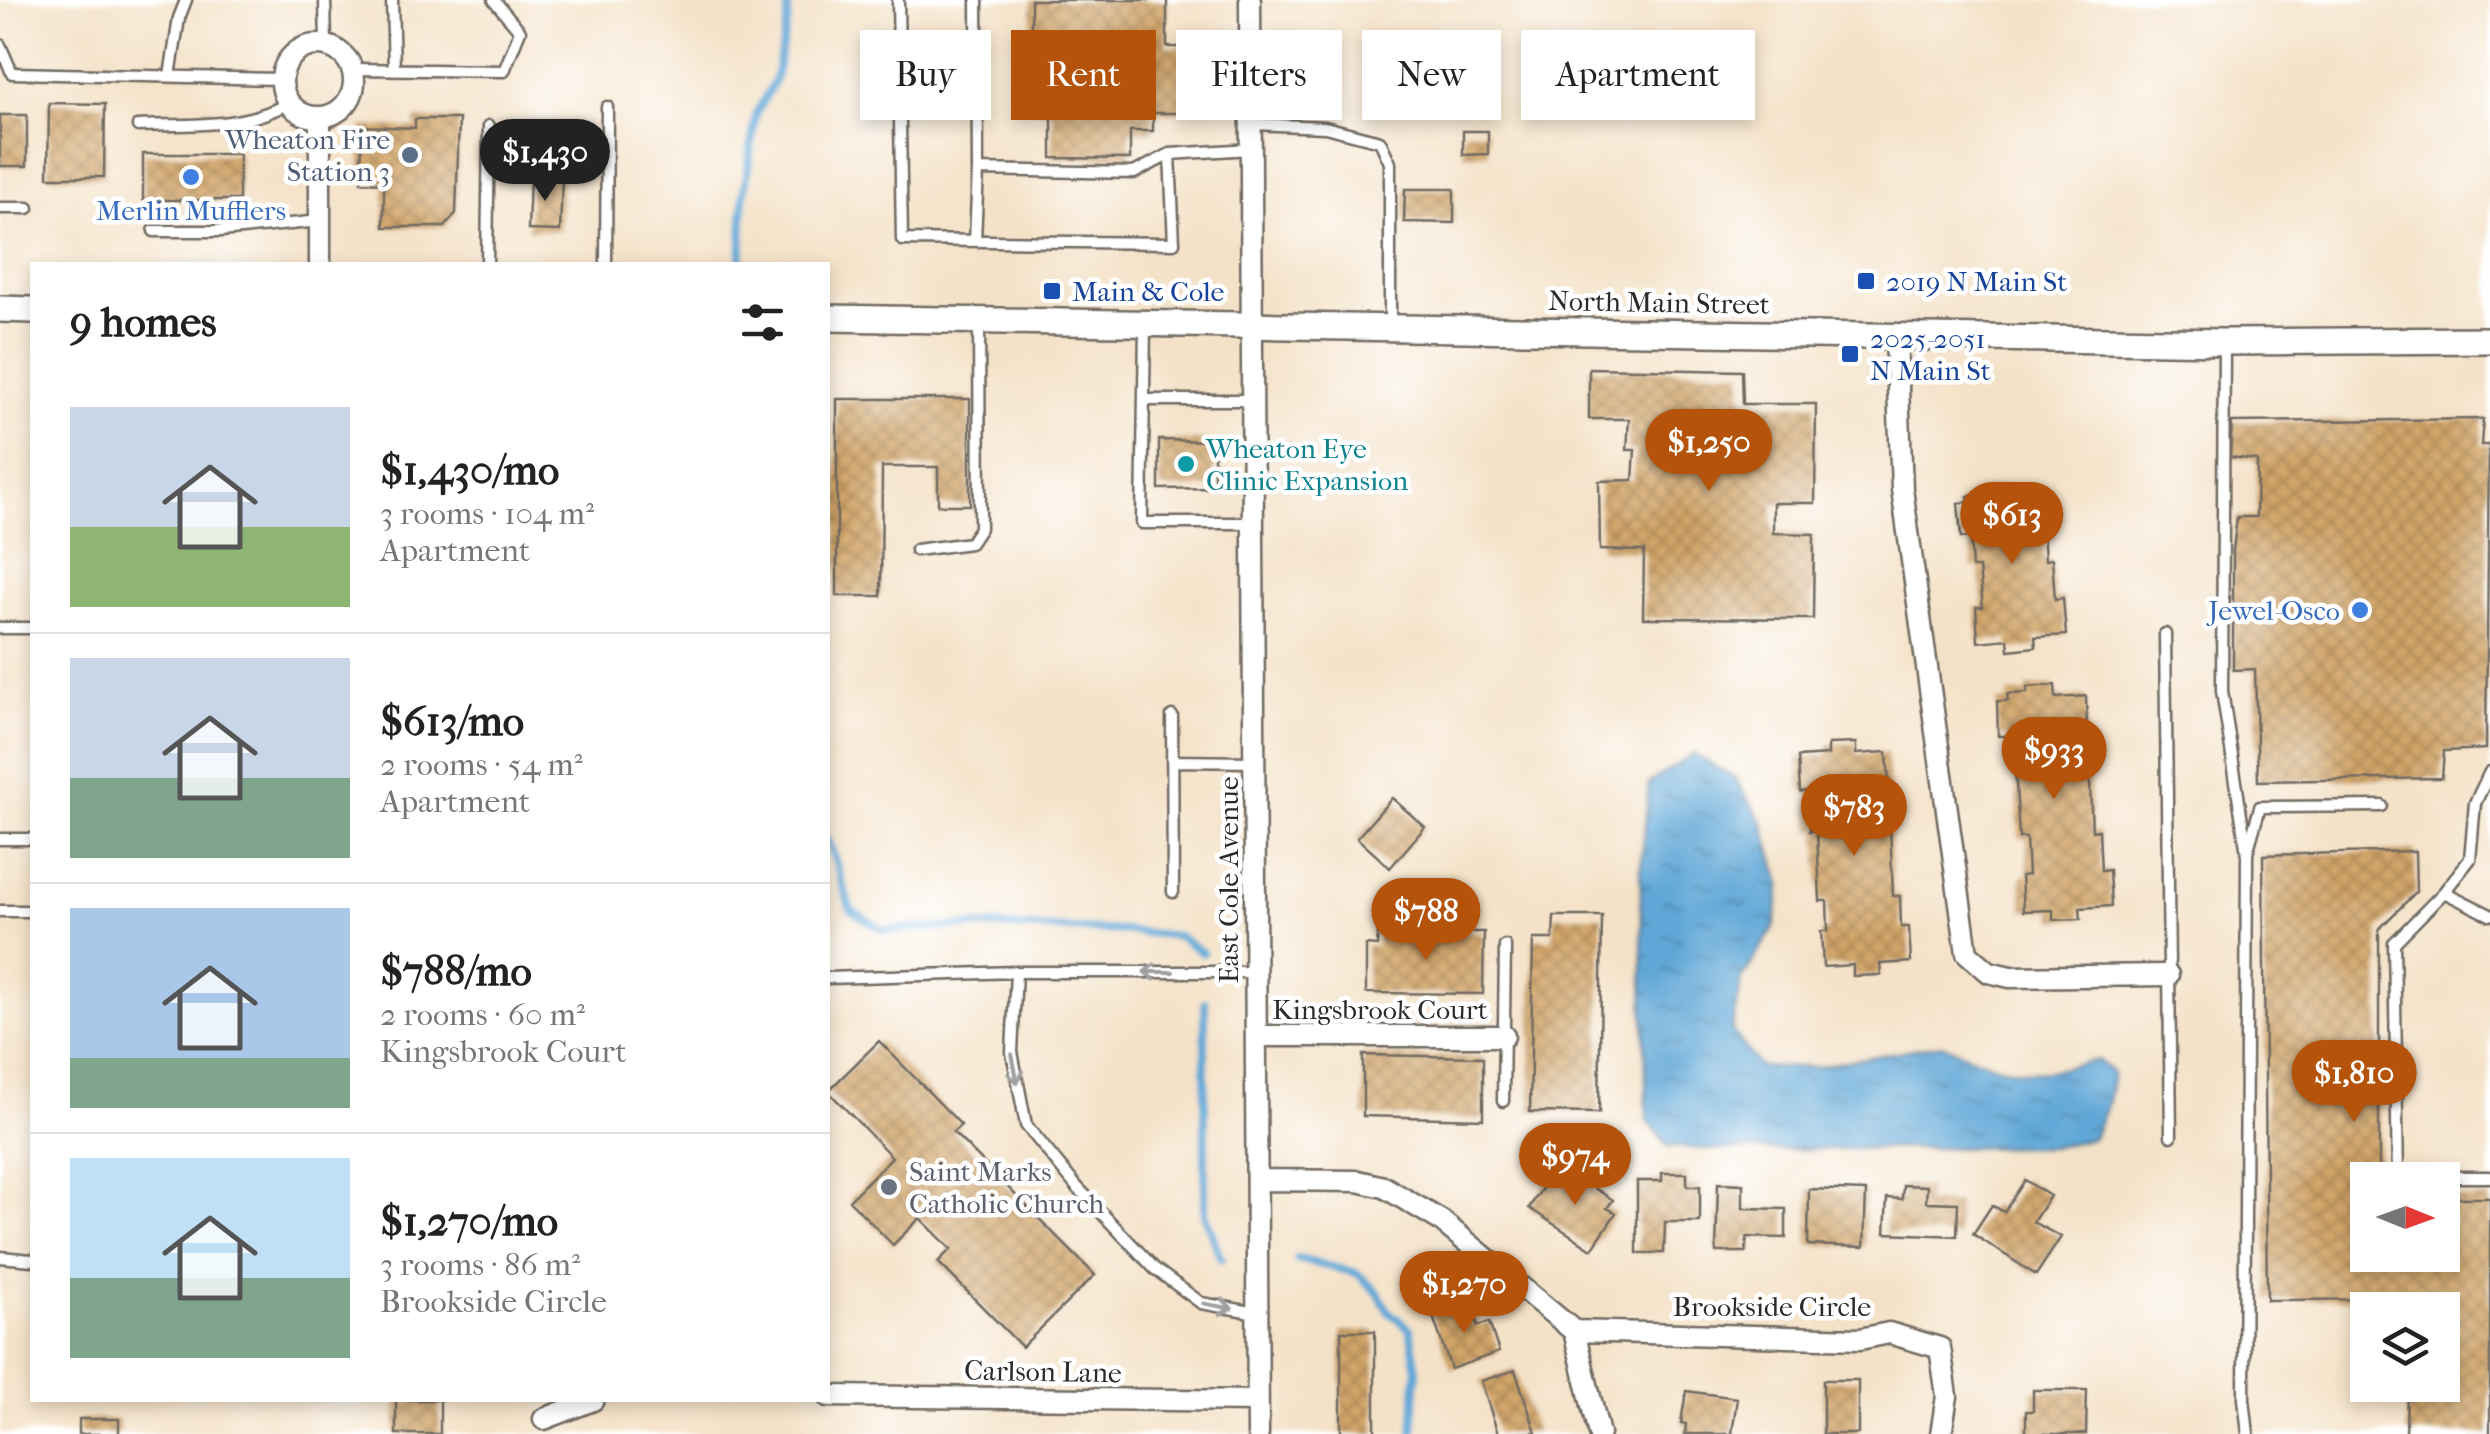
<!DOCTYPE html>
<meta charset="utf-8">
<style>
body{margin:0;font-family:"IM FELL French Canon",serif;background:#f6f6f6;color:#222;height:100vh;display:flex;flex-direction:column;font-size:38px;white-space:nowrap}
*{box-sizing:border-box;margin:0}
p{font-size:32px;color:#767676}
.icon{flex:none;width:55px;height:55px;fill:none;stroke:currentColor;stroke-width:2;stroke-linecap:round;stroke-linejoin:round}
.map{position:relative;flex:1;overflow:hidden}
.drawer{position:absolute;left:30px;top:262px;width:800px;height:1140px;display:flex;flex-direction:column;background:#fff;border-radius:0px;box-shadow:0 5px 15px #0003}
.drawer>*{flex:none}
.top-card{position:absolute;left:860px;top:30px;width:950px;height:90px;display:flex;gap:20px}
.needle{width:65px;rotate:91deg}
.tools{position:absolute;left:2350px;top:1162px;display:grid;gap:20px}
.tools a{display:grid;place-items:center;width:110px;height:110px;border-radius:0px;background:#fff;box-shadow:0 5px 15px #0003;font-size:50px}
.price{position:absolute;translate:-50% -85px;padding:0 22px;border-radius:35px;background:#b45309;color:#fff;font-size:32px;line-height:65px;filter:drop-shadow(0 2px 5px #0008)}
.price::after{content:'';position:absolute;left:50%;top:60px;width:30px;height:22px;margin-left:-15px;background:inherit;clip-path:polygon(0 0,100% 0,50% 100%)}
.price.current{background:#222;color:#fff}
ul{padding:0;list-style:none}
li{display:flex;align-items:center;gap:30px;height:250px;padding:0 40px}
li+li{border-top:2px solid #e0e0e0}
li span{display:grid;place-items:center;flex:none;width:280px;height:200px;border-radius:0px;color:#555}
li>.icon{margin-inline-start:auto}
span .icon{width:120px;height:120px;fill:#fffc;stroke-width:1}
li b{font-size:42px}
h2{display:flex;justify-content:space-between;align-items:center;height:120px;padding:0 40px;font-size:42px}
.tag{padding:0 35px;border-radius:0px;background:#fff;box-shadow:0 5px 15px #0003;font-size:35px;line-height:90px}
.tag.current{background:#b45309;color:#fff}
.map>svg:first-child{display:block}
.water{fill:url(#water-ripples);stroke:#466981;stroke-width:2.5}
.lines{fill:none;stroke-linecap:round;stroke-linejoin:round}
.stream{stroke:#60a7d7;stroke-width:8}
.building{fill:url(#building-cross-hatch)}
.service-casing{stroke:#716b62;stroke-width:15}
.minor-casing{stroke:#716b62;stroke-width:25}
.tertiary-casing{stroke:#716b62;stroke-width:30}
.service{stroke:#fff;stroke-width:10}
.minor{stroke:#fff;stroke-width:20}
.tertiary{stroke:#fff;stroke-width:25}
.oneway{stroke:#a0a0a0}
.service-dot{fill:#5c6f8a;stroke:#fff;stroke-width:4}
.shop-dot{fill:#3f7fe0;stroke:#fff;stroke-width:4}
.transit-dot{fill:#1a4fb4;stroke:#fff;stroke-width:4}
.culture-dot{fill:#0f9aa8;stroke:#fff;stroke-width:4}
.worship-dot{fill:#6b7280;stroke:#fff;stroke-width:4}
.labels{text-anchor:middle;stroke-width:9;stroke-linejoin:round;paint-order:stroke}
.service-label{font-size:28px;fill:#4e5e75;stroke:#fff;text-anchor:end}
.shop-label{font-size:28px;fill:#366cbe;stroke:#fff}
.transit-label{font-size:28px;fill:#164399;stroke:#fff;text-anchor:start}
.street-label{font-size:28px;fill:#2b2b2b;stroke:#fff}
.culture-label{font-size:28px;fill:#0d838f;stroke:#fff;text-anchor:start}
.worship-label{font-size:28px;fill:#5b616d;stroke:#fff;text-anchor:start}
</style>
<div class="map">
<svg width="2490" height="1434" viewBox="0 0 2490 1434">
<defs>
<pattern id="water-ripples" width="26" height="14" patternUnits="userSpaceOnUse" patternTransform="scale(2.5)"><rect width="26" height="14" fill="#60a7d7"/><path d="M2 4q2-2 4 0t4 0M15 11q2-2 4 0t4 0" fill="none" stroke="#4f88af"/></pattern>
<pattern id="building-cross-hatch" width="8" height="8" patternUnits="userSpaceOnUse" patternTransform="scale(2.5)"><rect width="8" height="8" fill="#d2a569"/><path d="M0 0l8 8M0 8l8-8" fill="none" stroke="#ab8757"/></pattern>
</defs>
<rect width="100%" height="100%" fill="#fff"/>
<filter id="ink" filterUnits="userSpaceOnUse"><feTurbulence type="fractalNoise" baseFrequency=".01" numOctaves="2"/><feDisplacementMap in="SourceGraphic" scale="20" xChannelSelector="R" yChannelSelector="G"/><feConvolveMatrix kernelMatrix="1 2 1 2 8 2 1 2 1" color-interpolation-filters="sRGB"/></filter>
<filter id="wash" filterUnits="userSpaceOnUse"><feTurbulence type="fractalNoise" baseFrequency=".0048" numOctaves="4" result="noise"/><feDisplacementMap in="SourceGraphic" scale="40" xChannelSelector="R" yChannelSelector="G"/><feGaussianBlur stdDeviation="2.25" result="paint"/><feColorMatrix in="noise" values="0 0 0 0 0 0 0 0 0 0 0 0 0 0 0 0 0 1.4 0 .05"/><feComposite in="paint" operator="in"/></filter>
<g filter="url(#wash)">
<rect width="100%" height="100%" fill="#f4e2c8"/>
<path class="water" d="M1693,754L1735,778L1764,824L1781,884L1775,926L1742,979L1732,1031L1760,1067H1816L1941,1044L1998,1067L2030,1072L2050,1071L2098,1060L2113,1073L2108,1102L2093,1138L2054,1147L1719,1150L1668,1146L1647,1119L1640,876L1649,783Z"/>
<g class="lines">
<path class="stream" d="M741,265L744,194L756,114L775,79L788,19V0
M828,839L851,910L883,930L979,926L1128,931L1178,936L1203,953
M1205,1002V1215L1221,1259
M1297,1259L1357,1273L1378,1293L1389,1312L1410,1329L1417,1370L1413,1434"/>
</g>
<g id="blocks">
<path class="building" d="M1031,0H1167V47H1187V113H1153V131H1130V159L1052,158V111L1017,110V46H1031Z
M49,103L105,104L104,177H48Z
M0,115H27V166H0Z
M415,119H459L456,213L445,227H384V183L361,182L362,126L415,128Z
M1463,131H1488V154L1463,155Z
M143,154H239V200H143Z
M530,177L562,178L560,231L528,230Z
M1405,189H1454V223L1404,222Z
M1589,368L1742,371L1743,404H1816L1815,503H1773V533L1814,534L1813,619L1643,618L1644,551L1600,550L1599,481L1633,480L1635,450H1627L1629,419H1589Z
M837,399H970V505H938V467H882L881,596H837Z
M2483,419L2481,445H2489L2486,749L2444,751L2442,778L2258,781L2255,669L2233,670V550L2237,517H2256L2257,460L2230,457L2232,422Z
M1159,440L1214,441V488L1159,489Z
M2016,487V492L2036,490V496L2047,494L2050,530L2043,531L2045,560L2052,559L2055,599L2063,598L2066,635L2035,637L2036,647L2009,650L2008,639L1978,642L1976,607H1983L1979,568H1972L1970,537L1961,538L1958,503L1969,502L1968,496L1988,494V489Z
M2055,685L2056,698L2086,696L2087,731L2080,732L2082,760H2089L2092,831L2099,830L2101,871L2109,870L2111,906L2080,908L2081,919L2053,920V910L2023,911L2021,876L2028,875L2026,838H2019L2015,766H2009L2007,736H1998L1997,701H2008L2007,694L2027,693V687Z
M1856,743V754L1887,752L1889,787L1881,788L1882,826L1890,825L1893,896H1900L1901,927H1909L1911,962L1880,964L1881,975L1853,976V965L1823,967L1821,931H1828L1827,901H1820L1817,830L1810,831L1808,791L1800,792L1798,757L1828,755V744Z
M1392,798L1425,827L1390,868L1357,838Z
M2415,851L2416,892L2379,929V1180H2368V1255H2442V1198H2490V1434H2406L2407,1385H2442V1310H2408V1299L2267,1300L2263,855Z
M1554,916H1602L1599,1113L1530,1112L1533,939H1553Z
M1378,932H1484L1483,994L1366,993V945L1377,946Z
M879,1041L961,1125L953,1132L1095,1275L1022,1347L938,1262L951,1249L920,1218L893,1245L849,1200L892,1157L828,1091Z
M1363,1055L1483,1057V1119L1363,1116Z
M1568,1171L1613,1200L1607,1208L1616,1213L1592,1249L1529,1208L1549,1178L1560,1185Z
M1662,1173H1687V1186H1700V1222H1665L1664,1253H1637V1181H1662Z
M2025,1180L2050,1196L2033,1222L2061,1237L2036,1275L1973,1234L1992,1205L2004,1212Z
M1718,1183L1743,1184V1208L1786,1209V1238L1747,1237L1746,1252H1716Z
M1903,1185L1927,1186L1926,1202L1958,1203L1957,1236L1885,1233L1887,1198L1902,1199Z
M1809,1189L1866,1191L1864,1247L1808,1245Z
M1469,1301L1478,1326L1489,1322L1499,1352L1451,1369L1432,1314Z
M1341,1331H1375V1434H1341Z
M1515,1370L1536,1432L1498,1434L1481,1381Z
M1823,1380H1858V1434H1823Z
M2033,1390H2087L2086,1434H2026V1411H2033Z
M1686,1391L1737,1398L1732,1434H1685L1686,1424L1681,1423Z
M396,1400H440V1434H396Z
M79,1419H119V1434H79Z"/>
</g>
</g>
<g filter="url(#ink)">
<use href="#blocks" fill-opacity="0" stroke="#716b62" stroke-width="2.5"/>
<g class="lines">
<defs>
<path id="service" d="M325,0L326,46
M392,0L394,70
M898,0L902,240L1174,243L1170,154
M0,45L12,73L281,79
M352,69L504,71L520,31L494,0
M170,76L179,18L186,0
M1251,124L1325,127L1380,141L1390,163V328
M138,126C189,124 244,129 288,103
M978,170L1134,173L1170,154L1251,149
M0,208H28
M154,231H221L320,221
M975,241L978,170L977,0
M487,265L489,126
M606,265L607,107
M1145,325L1142,523H1252
M2224,342L2222,691L2246,847
M1144,400H1252
M916,550L970,543L980,528L979,322
M0,628H32
M2165,634L2171,1136
M1172,716L1173,892
M1172,761L1255,762
M2490,772L2475,803L2470,859L2444,892L2394,943L2398,1177H2490
M0,839H32
M2444,892L2490,915
M0,911H32
M1016,972L1012,1052L1026,1125L1076,1186L1155,1269L1201,1303L1257,1313
M828,978L1016,972H1256
M1503,1101L1505,946
M0,1257L32,1260
M2248,1434L2244,1399L2247,853L2260,807L2382,806"/>
<path id="minor" d="M1250,0L1258,1434
M282 81a36 36 0 1 1 72 0a36 36 0 1 1-72 0Z
M320,265V118
M1896,336L1902,489L1967,953L1989,972L2010,977L2168,975
M1256,1036H1504
M1257,1180L1358,1181L1384,1187L1440,1220L1574,1331L1599,1434
M1574,1331L1860,1339L1889,1333L1940,1348L1947,1396L1941,1434
M828,1396L1257,1401
M544,1419L593,1400"/>
<path id="tertiary" d="M0,309L32,310
M828,318L2224,342L2490,340"/>
</defs>
<use href="#service" class="service-casing"/>
<use href="#minor" class="minor-casing"/>
<use href="#tertiary" class="tertiary-casing"/>
<use href="#service" class="service"/>
<use href="#minor" class="minor"/>
<use href="#tertiary" class="tertiary"/>
</g>
<defs><path id="oneway-shaft" d="M-6 0H5M1.5-3L5.5 0L1.5 3" fill="none" stroke-width="1.6" stroke-linecap="round" stroke-linejoin="round" transform="scale(2.5)"/></defs>
<g class="oneway">
<use href="#oneway-shaft" transform="translate(1158 972) rotate(180)"/>
<use href="#oneway-shaft" transform="translate(1015 1069) rotate(79)"/>
<use href="#oneway-shaft" transform="translate(1218 1306) rotate(10)"/>
</g>
</g>
<circle class="service-dot" cx="410" cy="155" r="10"/>
<g class="shop-dot">
<circle cx="191" cy="177" r="10"/>
<circle cx="2360" cy="610" r="10"/>
</g>
<g class="transit-dot">
<rect x="1856" y="271" width="20" height="20" rx="5"/>
<rect x="1042" y="281" width="20" height="20" rx="5"/>
<rect x="1840" y="344" width="20" height="20" rx="5"/>
</g>
<circle class="culture-dot" cx="1186" cy="464" r="10"/>
<circle class="worship-dot" cx="889" cy="1187" r="10"/>
<g class="labels">
<g class="service-label">
<text x="390" y="149">Wheaton Fire<tspan x="390" dy="32">Station 3</tspan></text>
</g>
<g class="shop-label">
<text x="191" y="220">Merlin Mufflers</text>
<text x="2340" y="620" text-anchor="end">Jewel-Osco</text>
</g>
<g class="transit-label">
<text x="1886" y="291">2019 N Main St</text>
<text x="1072" y="301">Main &amp; Cole</text>
<text x="1870" y="348">2025-2051<tspan x="1870" dy="32">N Main St</tspan></text>
</g>
<g class="street-label">
<text transform="translate(1659 302) rotate(1)" y="10">North Main Street</text>
<text transform="translate(1228 880) rotate(-90)" y="10">East Cole Avenue</text>
<text x="1380" y="1019">Kingsbrook Court</text>
<text x="1772" y="1316">Brookside Circle</text>
<text transform="translate(1043 1371) rotate(1)" y="10">Carlson Lane</text>
</g>
<g class="culture-label">
<text x="1206" y="458">Wheaton Eye<tspan x="1206" dy="32">Clinic Expansion</tspan></text>
</g>
<g class="worship-label">
<text x="909" y="1181">Saint Marks<tspan x="909" dy="32">Catholic Church</tspan></text>
</g>
</g>
</svg>
<div class="tools">
<a><svg class="needle" viewBox="-14 -14 28 28"><path d="M0-13l5 13h-10z" fill="#e53935"/><path d="M0 13l5-13h-10z" fill="#767676"/></svg></a>
<a><svg class="icon" aria-label="layers" viewBox="0 0 24 24"><path d="M12 4l9 5-9 5-9-5zM3 14l9 5 9-5"/></svg></a>
</div>
<b class="price current" style="left:545px;top:204px">$1,430</b>
<b class="price" style="left:1709px;top:494px">$1,250</b>
<b class="price" style="left:2012px;top:567px">$613</b>
<b class="price" style="left:2054px;top:802px">$933</b>
<b class="price" style="left:1854px;top:859px">$783</b>
<b class="price" style="left:1426px;top:963px">$788</b>
<b class="price" style="left:2354px;top:1125px">$1,810</b>
<b class="price" style="left:1575px;top:1208px">$974</b>
<b class="price" style="left:1464px;top:1336px">$1,270</b>
<div class="top-card">
<a class="tag">Buy</a>
<a class="tag current">Rent</a>
<a class="tag">Filters</a>
<a class="tag">New</a>
<a class="tag">Apartment</a>
</div>
<section class="drawer">
<h2>9 homes<svg class="icon" aria-label="filters" viewBox="0 0 24 24"><path d="M4 7h16M4 17h16"/><circle cx="9" cy="7" r="2"/><circle cx="15" cy="17" r="2"/></svg></h2>
<ul>
<li><span style="background:linear-gradient(#c9d6e8 60%,#8fb573 0)"><svg class="icon" aria-label="home" viewBox="0 0 24 24"><path d="M3 11l9-7 9 7M6 9v11h12V9"/></svg></span><div><b>$1,430/mo</b><p>3 rooms · 104 m²</p><p>Apartment</p></div></li>
<li><span style="background:linear-gradient(#c9d6e8 60%,#7fa58c 0)"><svg class="icon" aria-label="home" viewBox="0 0 24 24"><path d="M3 11l9-7 9 7M6 9v11h12V9"/></svg></span><div><b>$613/mo</b><p>2 rooms · 54 m²</p><p>Apartment</p></div></li>
<li><span style="background:linear-gradient(#a9c7e8 75%,#7fa58c 0)"><svg class="icon" aria-label="home" viewBox="0 0 24 24"><path d="M3 11l9-7 9 7M6 9v11h12V9"/></svg></span><div><b>$788/mo</b><p>2 rooms · 60 m²</p><p>Kingsbrook Court</p></div></li>
<li><span style="background:linear-gradient(#bfe0f5 60%,#7fa58c 0)"><svg class="icon" aria-label="home" viewBox="0 0 24 24"><path d="M3 11l9-7 9 7M6 9v11h12V9"/></svg></span><div><b>$1,270/mo</b><p>3 rooms · 86 m²</p><p>Brookside Circle</p></div></li>
</ul>
</section>
</div>
